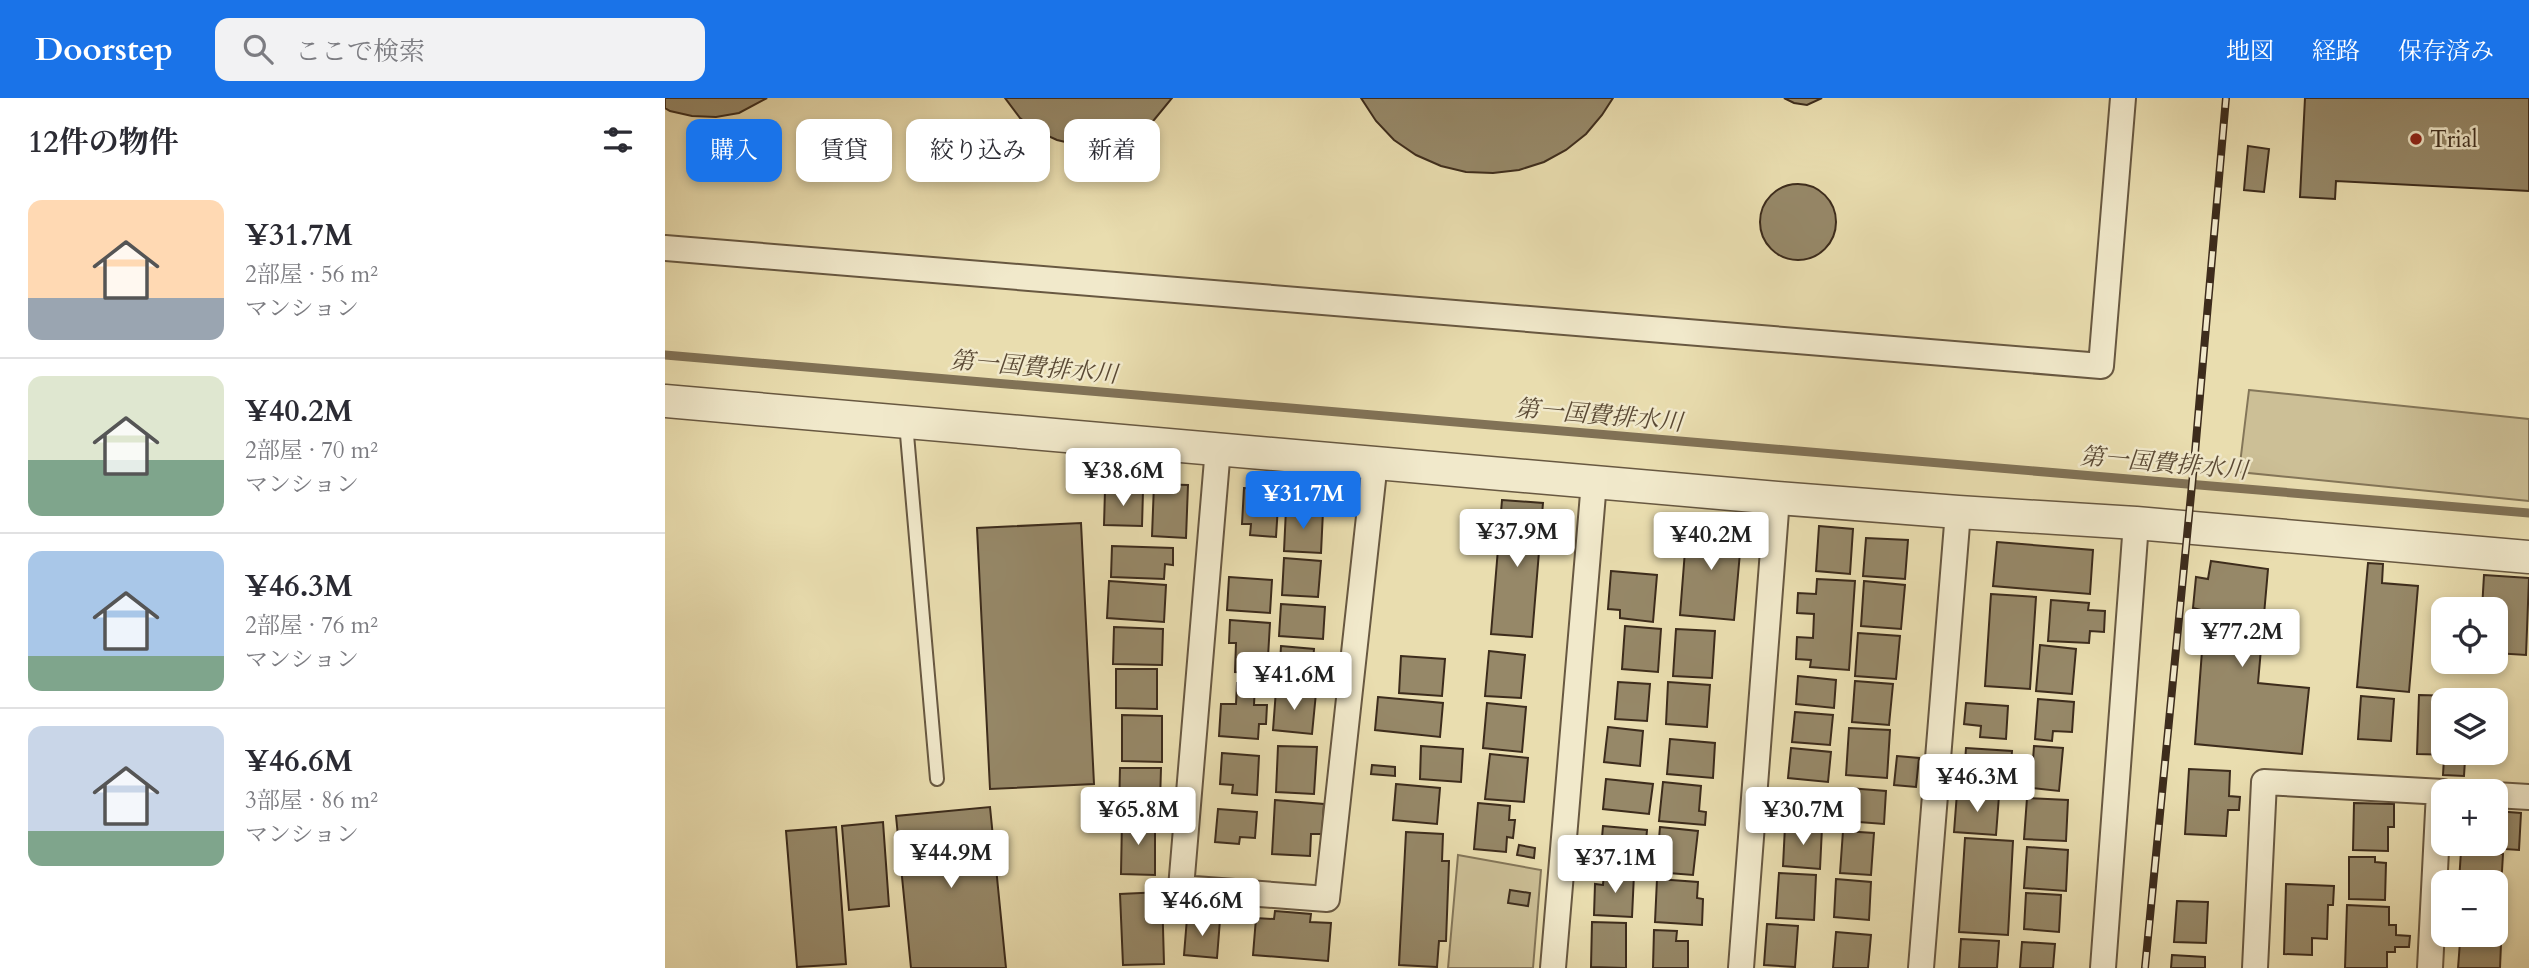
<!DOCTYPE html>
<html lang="ja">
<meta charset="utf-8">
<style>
body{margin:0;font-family:Cardo,"Noto Serif JP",serif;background:#f2f2f3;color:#2b2b33;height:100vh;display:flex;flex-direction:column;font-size:26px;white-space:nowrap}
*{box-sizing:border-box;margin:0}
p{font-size:23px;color:#7c7c81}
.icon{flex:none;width:38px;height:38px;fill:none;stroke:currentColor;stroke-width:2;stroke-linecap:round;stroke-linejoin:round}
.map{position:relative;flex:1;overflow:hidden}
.panel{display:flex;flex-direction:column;background:#fff;width:665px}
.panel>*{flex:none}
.top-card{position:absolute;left:21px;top:21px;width:665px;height:63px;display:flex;gap:14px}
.buttons{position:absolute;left:1766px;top:499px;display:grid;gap:14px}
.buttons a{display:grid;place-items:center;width:77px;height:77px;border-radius:14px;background:#fff;box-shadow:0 4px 10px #0003;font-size:35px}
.price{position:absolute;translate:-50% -60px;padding:0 16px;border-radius:7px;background:#fff;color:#222;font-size:23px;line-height:46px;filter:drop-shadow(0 2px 4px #0008)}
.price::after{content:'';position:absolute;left:50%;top:42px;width:21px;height:16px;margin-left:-10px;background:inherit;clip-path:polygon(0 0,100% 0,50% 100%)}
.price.on{background:#1a73e8;color:#fff}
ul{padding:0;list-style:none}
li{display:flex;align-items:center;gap:21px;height:175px;padding:0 28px}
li+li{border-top:2px solid #e1e1e2}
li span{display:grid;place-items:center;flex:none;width:196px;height:140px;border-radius:14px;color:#555}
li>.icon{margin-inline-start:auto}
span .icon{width:84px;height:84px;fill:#fffc;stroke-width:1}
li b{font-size:30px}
h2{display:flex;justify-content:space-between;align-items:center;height:84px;padding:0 28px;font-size:30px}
.tag{padding:0 24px;border-radius:14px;background:#fff;box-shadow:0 4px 10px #0003;font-size:24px;line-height:63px}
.tag.on{background:#1a73e8;color:#fff}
header{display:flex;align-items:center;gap:42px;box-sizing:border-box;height:98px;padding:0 35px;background:#1a73e8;color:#fff}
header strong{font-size:33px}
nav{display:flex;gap:38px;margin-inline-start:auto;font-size:24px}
.search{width:490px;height:63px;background:#f2f2f3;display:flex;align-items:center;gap:18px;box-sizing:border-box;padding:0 24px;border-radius:14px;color:#7c7c81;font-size:26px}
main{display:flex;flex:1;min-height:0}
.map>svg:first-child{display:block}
.green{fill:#ccbf96;stroke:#847659;stroke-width:2}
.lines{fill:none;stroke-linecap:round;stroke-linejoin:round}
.stream{stroke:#817256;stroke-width:9}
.building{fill:#968868;stroke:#3d2c1c;stroke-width:2}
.service-casing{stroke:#685841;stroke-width:16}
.minor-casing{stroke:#685841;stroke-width:28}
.tertiary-casing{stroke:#685841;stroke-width:35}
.service{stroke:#f1e9cb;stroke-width:12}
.minor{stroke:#f1e9cb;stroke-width:24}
.tertiary{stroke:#f1e9cb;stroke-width:32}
.rail-casing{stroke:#3d2c1c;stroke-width:8}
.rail{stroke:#f1e9cb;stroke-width:5;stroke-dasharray:16;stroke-linecap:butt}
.poi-dot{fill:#8f2418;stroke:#f1e9cb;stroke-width:2.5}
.labels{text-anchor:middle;stroke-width:5;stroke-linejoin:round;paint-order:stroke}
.poi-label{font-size:23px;fill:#3d2c1c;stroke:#f1e9cb;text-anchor:start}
.water-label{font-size:24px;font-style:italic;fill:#5a4934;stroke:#f1e9cb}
</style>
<header>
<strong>Doorstep</strong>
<div class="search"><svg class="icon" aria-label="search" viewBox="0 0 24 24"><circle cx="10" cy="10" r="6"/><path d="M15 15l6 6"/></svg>ここで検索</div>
<nav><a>地図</a><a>経路</a><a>保存済み</a></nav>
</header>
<main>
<section class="panel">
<h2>12件の物件<svg class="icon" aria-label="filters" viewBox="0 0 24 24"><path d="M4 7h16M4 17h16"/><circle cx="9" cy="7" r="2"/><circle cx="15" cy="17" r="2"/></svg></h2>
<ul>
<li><span style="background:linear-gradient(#ffd9b3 70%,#9aa5b1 0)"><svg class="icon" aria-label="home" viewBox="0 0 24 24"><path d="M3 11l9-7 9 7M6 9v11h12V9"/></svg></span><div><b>¥31.7M</b><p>2部屋 · 56 m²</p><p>マンション</p></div></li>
<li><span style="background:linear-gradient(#dfe7d0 60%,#7fa58c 0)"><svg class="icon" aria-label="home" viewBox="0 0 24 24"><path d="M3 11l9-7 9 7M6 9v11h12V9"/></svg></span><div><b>¥40.2M</b><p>2部屋 · 70 m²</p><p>マンション</p></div></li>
<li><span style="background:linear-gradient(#a9c7e8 75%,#7fa58c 0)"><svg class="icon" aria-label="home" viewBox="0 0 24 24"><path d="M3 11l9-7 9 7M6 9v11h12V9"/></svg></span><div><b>¥46.3M</b><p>2部屋 · 76 m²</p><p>マンション</p></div></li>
<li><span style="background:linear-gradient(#c9d6e8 75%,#7fa58c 0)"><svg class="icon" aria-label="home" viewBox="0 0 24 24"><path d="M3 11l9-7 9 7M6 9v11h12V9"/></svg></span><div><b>¥46.6M</b><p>3部屋 · 86 m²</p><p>マンション</p></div></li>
</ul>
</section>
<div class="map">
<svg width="1864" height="870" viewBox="0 0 1864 870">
<rect width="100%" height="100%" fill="#e9ddaf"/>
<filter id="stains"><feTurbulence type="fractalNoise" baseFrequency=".00286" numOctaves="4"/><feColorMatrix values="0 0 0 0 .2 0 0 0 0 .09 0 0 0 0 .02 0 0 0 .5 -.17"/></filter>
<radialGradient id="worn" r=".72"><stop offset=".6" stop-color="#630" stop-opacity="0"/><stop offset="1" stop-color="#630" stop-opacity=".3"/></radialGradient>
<path class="green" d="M1584,292L1864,321V403L1574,374Z
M793,757L876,772L868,870H783Z"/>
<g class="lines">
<path class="stream" d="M0,257L1864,415"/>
</g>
<path class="building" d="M0,0H102L74,15L51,19L27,18L5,13L0,10Z
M340,0H507L489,22L473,34L456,42L435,47H413L392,42L372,33L355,20Z
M948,0L937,17L921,36L901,52L879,64L854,72L828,75L801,74L776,68L751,57L729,42L711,23L696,0Z
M1119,0H1157L1142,7L1129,5Z
M1640,0H1864V93L1671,83L1670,101L1635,99Z
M1583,48L1604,51L1599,94L1579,92Z
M1095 124a38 38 0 1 1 76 0a38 38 0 1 1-76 0Z
M489,386L523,387L521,440L487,438Z
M579,390L614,392L611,439L585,437L586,426H577Z
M440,392L478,393L477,428L439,427Z
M837,402L878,405L867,539L826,536Z
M621,411L658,413L656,455L619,453Z
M416,425L429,686L325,691L312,430Z
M1022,427L1077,432L1069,522L1015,517Z
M1154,428L1188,431L1185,476L1151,473Z
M1201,440L1243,442L1240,481L1198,478Z
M1332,444L1428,452L1425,496L1328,488Z
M447,448L508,450V467L500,466L499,481L446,479Z
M619,460L656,463L653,499L617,497Z
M1546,463L1603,471L1593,585L1644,590L1637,656L1530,646L1540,513L1528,510L1531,479L1543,481Z
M1703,465L1718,466L1717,485L1753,488L1744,594L1692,589Z
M946,473L992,477L988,524L955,520V512L943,511Z
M1819,477L1864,480L1861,557L1830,555V511H1817Z
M564,479L607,482L605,515L562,512Z
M1152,481L1190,483L1184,572L1145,569L1146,562L1131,561L1132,539L1148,540L1149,516L1132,515L1133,495L1151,496Z
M444,483L501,487L499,524L442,520Z
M1199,483L1240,487L1236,531L1196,528Z
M1326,496L1371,499L1365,591L1320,588Z
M1386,502L1424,505L1423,512L1440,513L1439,534L1425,533L1424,545L1383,543Z
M616,506L660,509L658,541L614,538Z
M565,522L605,525L602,576L570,574L571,545H564Z
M960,528L996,531L993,574L957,571Z
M449,529L498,531L497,567L448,566Z
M1011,531L1050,533L1047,580L1008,578Z
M1193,535L1235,538L1231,581L1190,578Z
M1375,547L1411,551L1407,596L1371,593Z
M616,548L649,551L646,588L614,585Z
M824,553L860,557L856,600L820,598Z
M736,558L780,561L777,598L734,595Z
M451,571H492V611L451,610Z
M1133,578L1171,582L1169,610L1131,606Z
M1190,583L1228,586L1224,627L1187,624Z
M953,584L985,586L982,623L950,621Z
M1003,584L1045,587L1042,629L1001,626Z
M572,585L590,586L589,607H602L601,626H594L593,641L554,638L556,606H571Z
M611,592L651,595L647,636L608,632Z
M1754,597L1791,598V602H1778V654H1789V657L1752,656Z
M1696,598L1729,601L1726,643L1693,641Z
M713,599L778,605L775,639L710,632Z
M1373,601L1409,604L1407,634L1388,633L1387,643L1370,641Z
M822,605L861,609L857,654L818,650Z
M1301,605L1343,608L1341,641L1315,639L1316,628L1299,626Z
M1130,614L1168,617L1165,647L1127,644Z
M457,617L497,618V664L457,663Z
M943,629L978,633L975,668L939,664Z
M1184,630L1225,632L1222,680L1181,677Z
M1005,641L1050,645L1048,680L1002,676Z
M613,648L652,649L649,696L611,694Z
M756,648L798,651L796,684L755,681Z
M1369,648L1398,650L1394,693L1366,690Z
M1126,650L1166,654L1163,684L1123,680Z
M1301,650L1347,653L1345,682L1299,679Z
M557,655L594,658L592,697L567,695L568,687L555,686Z
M825,656L863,660L859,704L820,701Z
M1232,658L1254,660L1251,689L1229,687Z
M1779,660L1800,662L1799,678L1778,677Z
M707,667L730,669V678L706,676Z
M455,670H496L495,704H488V714L454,713Z
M1524,671L1565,673L1564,698L1575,699L1574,712H1563L1561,738L1520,736Z
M941,681L988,686L984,716L938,711Z
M998,684L1036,688L1034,713L1041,714L1040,727L994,723Z
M731,686L775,690L772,726L728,722Z
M1123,690L1162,693L1160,720L1121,717Z
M1183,690L1221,693L1219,726L1181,723Z
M1292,695L1334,698L1331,737L1289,734Z
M1362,700L1403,702L1401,743L1359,741Z
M610,702L659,706L657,736H646L645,758L607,756Z
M813,705L845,708L844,722H850L848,740L842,739L841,754L809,751Z
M1689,705L1729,706V729H1723V753L1688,752Z
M325,709L341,870H246L231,718Z
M553,711L592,714L590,740L575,739L574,746L550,744Z
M1830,713L1856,715L1854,752L1795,748V746H1830Z
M457,722H490V777L456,776Z
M218,724L224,808L184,812L177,728Z
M938,728L982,732L979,768L935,763Z
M1120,728L1157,730L1155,771L1118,768Z
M171,729L181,866L132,869L121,733Z
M995,729L1033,733L1028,777L991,774Z
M1178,733L1209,735L1206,777L1175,775Z
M741,734L778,736L777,763H784L781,843H774L772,869L734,867Z
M1300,740L1348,743L1343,837L1294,834Z
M854,747L870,750L869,760L852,757Z
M1362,749L1403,752L1401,793L1359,790Z
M1796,753L1838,756L1836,790H1830V784H1794Z
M1684,759H1710V764L1721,765L1720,802L1684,801Z
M939,774L969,776L967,819L929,817L930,786L938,787Z
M1114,775L1151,777L1149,822L1111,820Z
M992,781L1033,784L1032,800L1038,801L1037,827L990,824Z
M1171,781L1206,784L1204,822L1169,819Z
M1621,786L1669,788L1668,807H1663L1662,841L1647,840V857L1619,856Z
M845,792L865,795L863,808L843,805Z
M497,794L499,866L458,867L455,796Z
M1361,795L1396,797L1394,834L1359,831Z
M1830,796H1839L1837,839L1795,836H1830Z
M1512,803L1543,804L1541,845L1509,844Z
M1682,807L1724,809V827H1731V837L1745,838L1744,849H1730V854H1722V870H1680Z
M610,813L646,816L645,824L666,825L663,863L588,857L591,820L609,821Z
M522,820L555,822L552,860L519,857Z
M927,824L961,825V870L926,869Z
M1102,826L1133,828L1130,869L1099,867Z
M989,832L1012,833L1011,843H1023V870H988Z
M1171,834L1206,837L1203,870H1168Z
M1296,841L1334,843L1332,870H1294Z
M1357,844L1390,846L1388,870H1355Z
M1795,844L1836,846L1835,870H1793Z
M1507,857L1540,859V870H1506Z"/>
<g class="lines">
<defs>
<path id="service" d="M241,325L272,681"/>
<path id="minor" d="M0,150L1436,268L1458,0
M553,350L516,790L662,801L710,364
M1830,697L1864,699
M888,870L929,384
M1076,870L1112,400
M1256,870L1293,414
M1438,870L1471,425
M1590,870L1599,684L1778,694
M1765,870L1774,694"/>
<path id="tertiary" d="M0,303L1112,400L1293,414L1471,425L1864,459"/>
</defs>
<use href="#service" class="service-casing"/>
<use href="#minor" class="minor-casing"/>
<use href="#tertiary" class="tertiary-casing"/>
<use href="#service" class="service"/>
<use href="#minor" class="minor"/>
<use href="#tertiary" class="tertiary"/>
<defs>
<path id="rail" d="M1480,870L1529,366L1561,0"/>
</defs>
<use href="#rail" class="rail-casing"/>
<use href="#rail" class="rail"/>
</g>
<circle class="poi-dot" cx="1751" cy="41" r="7"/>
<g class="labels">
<g class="poi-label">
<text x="1765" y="49">Trial</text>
</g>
<g class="water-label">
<text transform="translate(369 269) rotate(5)" y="8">第一国費排水川</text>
<text transform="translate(934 317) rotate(5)" y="8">第一国費排水川</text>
<text transform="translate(1499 365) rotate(5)" y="8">第一国費排水川</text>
</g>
</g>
<rect width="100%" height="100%" filter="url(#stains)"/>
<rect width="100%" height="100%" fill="url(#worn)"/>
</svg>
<div class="buttons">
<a><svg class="icon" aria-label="locate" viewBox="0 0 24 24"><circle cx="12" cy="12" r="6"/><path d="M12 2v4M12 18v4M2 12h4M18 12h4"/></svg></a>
<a><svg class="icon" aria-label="layers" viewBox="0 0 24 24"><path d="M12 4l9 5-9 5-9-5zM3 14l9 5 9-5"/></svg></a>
<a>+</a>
<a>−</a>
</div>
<b class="price" style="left:458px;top:410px">¥38.6M</b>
<b class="price on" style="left:638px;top:433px">¥31.7M</b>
<b class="price" style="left:852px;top:471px">¥37.9M</b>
<b class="price" style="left:1046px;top:474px">¥40.2M</b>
<b class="price" style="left:1577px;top:571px">¥77.2M</b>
<b class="price" style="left:629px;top:614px">¥41.6M</b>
<b class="price" style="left:1312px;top:716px">¥46.3M</b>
<b class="price" style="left:473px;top:749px">¥65.8M</b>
<b class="price" style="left:1138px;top:749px">¥30.7M</b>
<b class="price" style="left:286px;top:792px">¥44.9M</b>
<b class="price" style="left:950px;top:797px">¥37.1M</b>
<b class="price" style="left:537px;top:840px">¥46.6M</b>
<div class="top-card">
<a class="tag on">購入</a>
<a class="tag">賃貸</a>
<a class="tag">絞り込み</a>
<a class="tag">新着</a>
</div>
</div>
</main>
